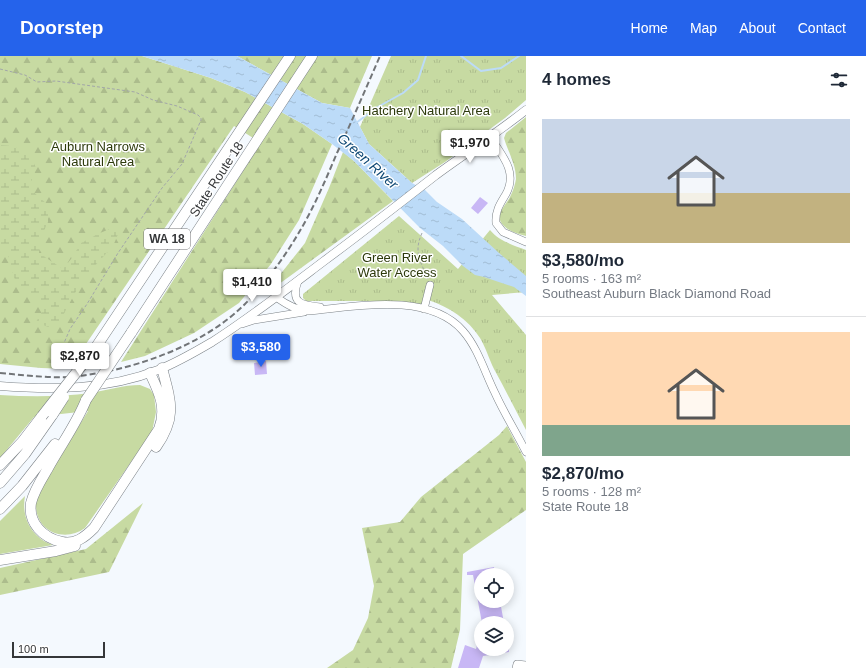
<!DOCTYPE html>
<meta charset="utf-8">
<style>
body{margin:0;font-family:Helvetica,sans-serif;background:#f2f2f3;color:#1f2937;height:100vh;display:flex;flex-direction:column;font-size:15px;white-space:nowrap}
*{box-sizing:border-box;margin:0}
p{font-size:13px;color:#747a83}
.icon{flex:none;width:22px;height:22px;fill:none;stroke:currentColor;stroke-width:2;stroke-linecap:round;stroke-linejoin:round}
.map{position:relative;flex:1;overflow:hidden}
.drawer{display:flex;flex-direction:column;background:#fff;width:340px}
.drawer>*{flex:none}
.tools{position:absolute;left:474px;top:512px;display:grid;gap:8px}
.tools a{display:grid;place-items:center;width:40px;height:40px;border-radius:50%;background:#fff;box-shadow:0 2px 10px #0003;font-size:20px}
.scale{position:absolute;left:12px;bottom:10px;width:93px;box-sizing:border-box;padding-left:4px;border:2px solid #353739;border-top:0;font-size:11px;line-height:14px;white-space:nowrap;color:#353739;-webkit-text-stroke:3px #fff;paint-order:stroke}
.price{position:absolute;translate:-50% -34px;padding:0 9px;border-radius:4px;background:#fff;color:#222;font-size:13px;line-height:26px;filter:drop-shadow(0 1px 2px #0008)}
.price::after{content:'';position:absolute;left:50%;top:24px;width:12px;height:9px;margin-left:-6px;background:inherit;clip-path:polygon(0 0,100% 0,50% 100%)}
.price.current{background:#2563eb;color:#fff}
ul{padding:0;list-style:none}
li{display:grid;align-content:center;gap:8px;height:212px;padding:0 16px}
li+li{border-top:1px solid #e0e1e3}
li span{display:grid;place-items:center;height:124px;border-radius:0px;color:#555}
li>.icon{margin-inline-start:auto}
span .icon{width:72px;height:72px;fill:#fffc;stroke-width:1}
li b{font-size:17px}
h2{display:flex;justify-content:space-between;align-items:center;height:48px;padding:0 16px;font-size:17px}
header{display:flex;align-items:center;gap:24px;box-sizing:border-box;height:56px;padding:0 20px;background:#2563eb;color:#fff}
header strong{font-size:19px}
nav{display:flex;gap:22px;margin-inline-start:auto;font-size:14px}
main{display:flex;flex:1;min-height:0}
.map>svg:first-child{display:block}
.grass{fill:#c7daa2}
.forest{fill:url(#forest-firs)}
.wetland{fill:url(#wetland-marsh)}
.park{fill:url(#park-tufts)}
.water{fill:url(#water-ripples)}
.lines{fill:none;stroke-linecap:round;stroke-linejoin:round}
.stream{stroke:#bcdbf8;stroke-width:2}
.building{fill:#c8b7f5}
.minor-casing{stroke:#7c8287;stroke-width:8}
.major-casing{stroke:#7c8287;stroke-width:9}
.highway-casing{stroke:#7c8287;stroke-width:11}
.path{stroke:#a2a6a9;stroke-width:1;stroke-dasharray:3 2;stroke-linecap:butt}
.minor{stroke:#fff;stroke-width:7}
.major{stroke:#fff;stroke-width:8}
.highway{stroke:#fff;stroke-width:10}
.rail{stroke:#727578;stroke-width:2;stroke-dasharray:6 3;stroke-linecap:butt}
.highway-bridge-casing{stroke:#7c8287;stroke-width:11;stroke-linecap:butt}
.highway-bridge{stroke:#fff;stroke-width:10}
.labels{text-anchor:middle;stroke-width:3;stroke-linejoin:round;paint-order:stroke}
.shield{fill:#fff;stroke:#727374;stroke-width:1}
.shield-label{font-size:12px;font-weight:bold;fill:#353739}
.park-label{font-size:13px;fill:#2d3a0b;stroke:#fff}
.street-label{font-size:13px;fill:#353739;stroke:#fff}
.water-label{font-size:14px;font-style:italic;fill:#104a76;stroke:#fff}
</style>
<header>
<strong>Doorstep</strong>
<nav><a>Home</a><a>Map</a><a>About</a><a>Contact</a></nav>
</header>
<main>
<div class="map">
<svg width="526" height="612" viewBox="0 0 526 612">
<defs>
<pattern id="forest-firs" width="22" height="20" patternUnits="userSpaceOnUse"><rect width="22" height="20" fill="#c7daa2"/><path d="M5 1l3.5 6h-7zM16 11l3.5 6h-7z" fill="#acbc8c"/></pattern>
<pattern id="wetland-marsh" width="20" height="14" patternUnits="userSpaceOnUse"><rect width="20" height="14" fill="#c7daa2"/><path d="M1 5h8M5 5V1M11 12h8M15 12V8" fill="none" stroke="#acbc8c"/></pattern>
<pattern id="park-tufts" width="24" height="20" patternUnits="userSpaceOnUse"><rect width="24" height="20" fill="#c7daa2"/><path d="M3 7l-1-3M5 7V3M7 7l1-3M15 17l-1-3M17 17v-4M19 17l1-3" fill="none" stroke="#acbc8c"/></pattern>
<pattern id="water-ripples" width="26" height="14" patternUnits="userSpaceOnUse"><rect width="26" height="14" fill="#bcdbf8"/><path d="M2 4q2-2 4 0t4 0M15 11q2-2 4 0t4 0" fill="none" stroke="#a2bdd5"/></pattern>
</defs>
<rect width="100%" height="100%" fill="#f4f9fe"/>
<path class="grass" d="M140,329L150,333L154,339L156,356L152,376L85,472C65,487 35,476 36,448C36,442 39,436 42,431L88,355L34,361L0,402V339C30,341 60,341 91,337C107,334 124,329 140,329Z
M25,440C21,462 32,482 53,489L0,498V465Z"/>
<path class="forest" d="M0,0H142L211,22L245,36L303,68L332,88L299,164L271,208L239,247L194,277L145,300L121,306L261,87L234,70L69,313L41,312L0,308Z
M237,0H372L350,52L322,47Z
M526,61V180C518,178 510,176 504,170C493,159 505,151 510,141C513,135 515,129 516,123C516,108 508,96 504,82L506,77Z
M343,96L354,105L393,145L264,239L305,187L329,132Z
M507,370L526,406V454L463,498L460,574L451,612H327L353,594L368,562L374,530L362,472L400,466L421,441L499,379Z
M143,447L109,516L0,539V512L86,493Z"/>
<path class="wetland" d="M0,89L14,90L30,98L36,112L29,132L48,149V166L41,181L39,197L63,213L71,203L81,187L100,177L117,170L119,176L113,190L82,224L60,265L48,271L36,266L43,254L35,239C9,231 16,217 7,197C5,194 2,190 0,187Z"/>
<path class="park" d="M391,0H526V44L505,62L445,106L412,127L369,88L360,71Z
M399,160L458,213L490,174C499,185 513,189 526,194V236L492,239L526,279V374C515,353 505,333 494,313C489,303 486,292 480,282C468,263 449,251 428,244L424,249L392,245H306L303,242V238Z"/>
<path class="water" d="M142,0H237L322,47L350,52L369,88L392,109L412,127L425,134L437,146L462,163L499,197L526,220V240L514,231L484,221L475,219L463,210L443,190L420,172L354,105L332,88L303,68L245,36L211,22Z"/>
<g class="lines">
<path class="stream" d="M461,0L481,15L501,12L519,0
M356,67L376,52L403,37L418,24L426,0"/>
</g>
<path class="building" d="M480,141L488,147L478,158L471,152Z
M266,305L267,318L255,319L254,307Z
M494,511L495,519H481V545H500L504,567H482L473,519H467V516Z
M480,579H481V593H509V596L483,600L479,612H458L465,589L476,593Z"/>
<g class="lines">
<defs>
<path id="minor" d="M490,81C502,99 518,116 506,138C500,148 495,155 496,167L503,176L526,186
M298,225C290,247 301,249 320,251
M276,241C287,249 296,254 308,255C354,251 428,235 463,275C478,292 485,317 495,337C504,357 516,376 526,396
M424,253L430,229
M242,268L254,264L304,256
M516,612L517,608L526,609"/>
<path id="major" d="M0,330C53,334 107,334 158,314C176,307 195,296 212,286C251,261 287,233 324,205C362,177 399,148 436,119C466,97 497,77 526,54"/>
<path id="highway" d="M131,277L312,0
M94,294L290,0
M86,344C76,369 60,390 47,414C41,424 34,435 31,447C28,467 43,482 62,486C75,489 85,481 94,472L159,373C167,352 159,336 150,317
M156,391C177,361 171,346 162,312
M0,409L22,386L42,360
M0,427L25,398L53,358
M0,453L22,430L55,388
M0,504L56,495L75,490"/>
</defs>
<use href="#minor" class="minor-casing"/>
<use href="#major" class="major-casing"/>
<use href="#highway" class="highway-casing"/>
<path class="path" d="M0,13L25,19L37,26L56,25L135,36L153,44L177,50L198,59L201,62V64L182,108L162,132L118,197L87,248L70,273L64,287L60,303
M422,177C413,197 421,205 428,224"/>
<use href="#minor" class="minor"/>
<use href="#major" class="major"/>
<use href="#highway" class="highway"/>
<path class="rail" d="M0,317C23,319 46,322 69,321C129,316 202,291 245,248C266,227 286,199 301,173C315,149 326,123 337,97C352,65 366,32 380,0"/>
<defs>
<path id="highway-bridge" d="M86,344L131,277
M53,358L64,341
M42,360L94,294"/>
</defs>
<use href="#highway-bridge" class="highway-bridge-casing"/>
<use href="#highway-bridge" class="highway-bridge"/>
</g>
<g class="labels">
<rect class="shield" x="144" y="173" width="46" height="20" rx="3"/>
<g class="shield-label">
<text x="167" y="187">WA 18</text>
</g>
<g class="park-label">
<text x="426" y="59">Hatchery Natural Area</text>
<text x="98" y="95">Auburn Narrows<tspan x="98" dy="15">Natural Area</tspan></text>
<text x="397" y="206">Green River<tspan x="397" dy="15">Water Access</tspan></text>
</g>
<g class="street-label">
<text transform="translate(216 123) rotate(-57)" y="5">State Route 18</text>
</g>
<g class="water-label">
<text transform="translate(368 105) rotate(42)" y="5">Green River</text>
</g>
</g>
</svg>
<div class="tools">
<a><svg class="icon" aria-label="locate" viewBox="0 0 24 24"><circle cx="12" cy="12" r="6"/><path d="M12 2v4M12 18v4M2 12h4M18 12h4"/></svg></a>
<a><svg class="icon" aria-label="layers" viewBox="0 0 24 24"><path d="M12 4l9 5-9 5-9-5zM3 14l9 5 9-5"/></svg></a>
</div>
<div class="scale">100 m</div>
<b class="price" style="left:470px;top:108px">$1,970</b>
<b class="price" style="left:252px;top:247px">$1,410</b>
<b class="price current" style="left:261px;top:312px">$3,580</b>
<b class="price" style="left:80px;top:321px">$2,870</b>
</div>
<section class="drawer">
<h2>4 homes<svg class="icon" aria-label="filters" viewBox="0 0 24 24"><path d="M4 7h16M4 17h16"/><circle cx="9" cy="7" r="2"/><circle cx="15" cy="17" r="2"/></svg></h2>
<ul>
<li><span style="background:linear-gradient(#c9d6e8 60%,#c2b280 0)"><svg class="icon" aria-label="home" viewBox="0 0 24 24"><path d="M3 11l9-7 9 7M6 9v11h12V9"/></svg></span><div><b>$3,580/mo</b><p>5 rooms · 163 m²</p><p>Southeast Auburn Black Diamond Road</p></div></li>
<li><span style="background:linear-gradient(#ffd9b3 75%,#7fa58c 0)"><svg class="icon" aria-label="home" viewBox="0 0 24 24"><path d="M3 11l9-7 9 7M6 9v11h12V9"/></svg></span><div><b>$2,870/mo</b><p>5 rooms · 128 m²</p><p>State Route 18</p></div></li>
</ul>
</section>
</main>
